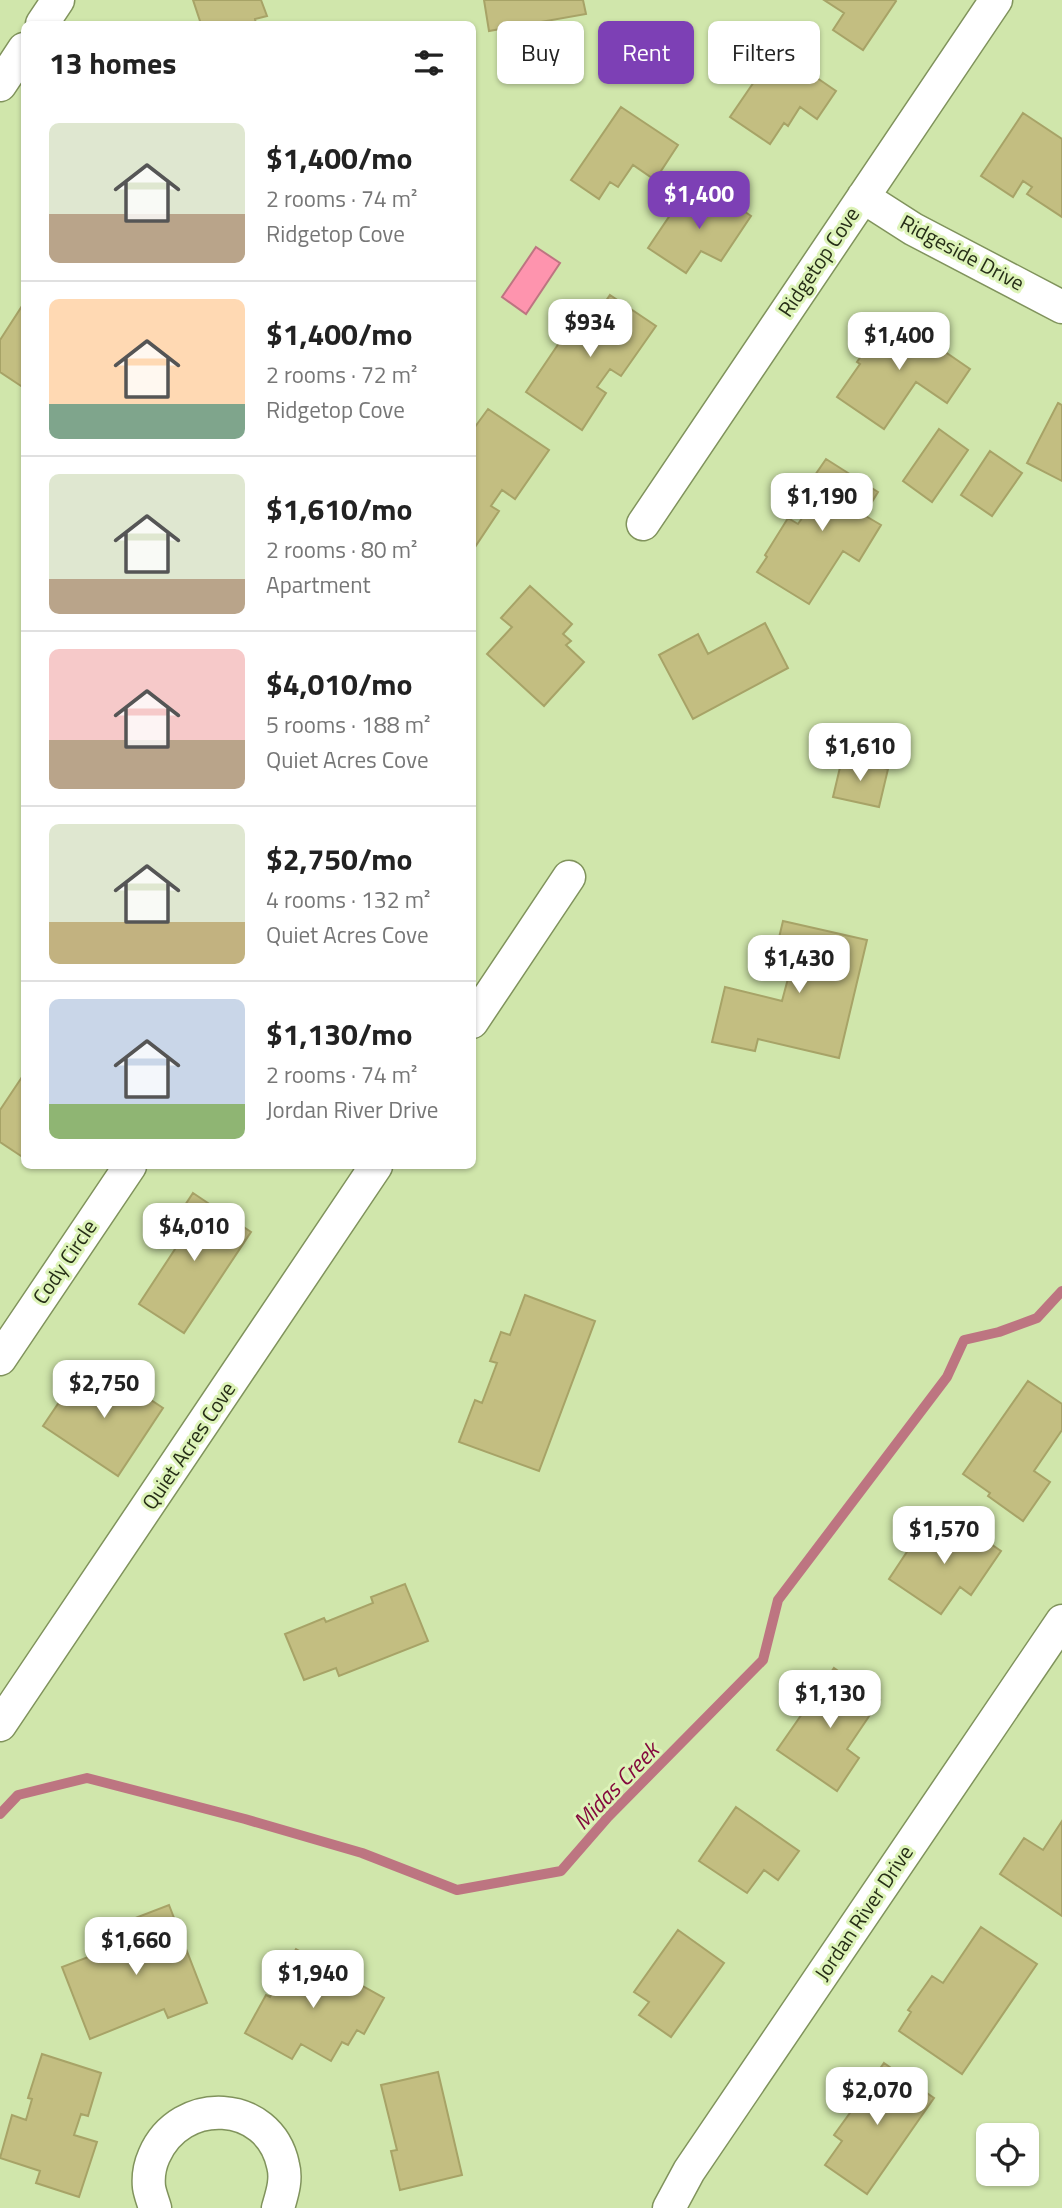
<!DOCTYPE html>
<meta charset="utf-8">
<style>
body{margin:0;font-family:"Titillium Web",sans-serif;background:#f6f6f6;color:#222;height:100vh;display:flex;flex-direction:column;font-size:26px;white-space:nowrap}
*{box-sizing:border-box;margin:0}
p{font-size:23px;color:#767676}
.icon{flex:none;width:38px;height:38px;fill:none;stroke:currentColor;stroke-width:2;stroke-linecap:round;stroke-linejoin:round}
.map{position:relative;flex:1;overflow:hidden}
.details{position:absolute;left:21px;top:21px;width:455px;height:1148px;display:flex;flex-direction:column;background:#fff;border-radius:10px;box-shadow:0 2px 5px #0004}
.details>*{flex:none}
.banner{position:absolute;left:497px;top:21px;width:458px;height:63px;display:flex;gap:14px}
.controls{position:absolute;left:976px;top:2123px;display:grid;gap:14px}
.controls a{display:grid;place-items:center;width:63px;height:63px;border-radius:10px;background:#fff;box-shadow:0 2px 5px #0004;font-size:35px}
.price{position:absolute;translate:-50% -60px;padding:0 16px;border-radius:14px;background:#fff;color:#222;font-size:23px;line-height:46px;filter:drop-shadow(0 2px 4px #0008)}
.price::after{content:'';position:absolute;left:50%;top:42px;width:21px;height:16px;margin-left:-10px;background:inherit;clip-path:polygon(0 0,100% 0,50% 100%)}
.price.on{background:#7d40b5;color:#fff}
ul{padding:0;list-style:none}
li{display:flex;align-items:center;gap:21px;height:175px;padding:0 28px}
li+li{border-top:2px solid #e0e0e0}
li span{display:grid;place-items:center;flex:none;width:196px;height:140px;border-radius:10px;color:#555}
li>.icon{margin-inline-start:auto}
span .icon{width:84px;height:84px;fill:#fffc;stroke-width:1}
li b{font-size:30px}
h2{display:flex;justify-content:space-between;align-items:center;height:84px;padding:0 28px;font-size:30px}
.chip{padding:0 24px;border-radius:10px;background:#fff;box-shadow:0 2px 5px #0004;font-size:24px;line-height:63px}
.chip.on{background:#7d40b5;color:#fff}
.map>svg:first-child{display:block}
.water{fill:#fe94ae;stroke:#bd7581;stroke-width:2}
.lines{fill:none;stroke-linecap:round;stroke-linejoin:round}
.stream{stroke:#bd7581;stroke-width:10}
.building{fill:#c3be81;stroke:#a7a367;stroke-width:2}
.minor-casing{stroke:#80935c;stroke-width:35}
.minor{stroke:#fff;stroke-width:32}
.labels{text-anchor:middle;stroke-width:6;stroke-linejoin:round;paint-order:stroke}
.street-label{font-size:21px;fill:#262e17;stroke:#ddf3b8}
.water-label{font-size:23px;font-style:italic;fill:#84093d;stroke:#ddf3b8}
</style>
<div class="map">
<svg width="1062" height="2208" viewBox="0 0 1062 2208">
<rect width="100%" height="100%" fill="#d0e6ab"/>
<path class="water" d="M536,247L560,263L526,314L502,297Z"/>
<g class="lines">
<path class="stream" d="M0,1814L18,1795L87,1778L245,1819L362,1853L457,1890L561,1871L608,1817L763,1660L778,1600L947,1377L964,1340L999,1332L1037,1318L1062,1291"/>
</g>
<path class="building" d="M193,0H261L267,16L255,19L256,24H201Z
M484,0H583L586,14L489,31Z
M824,0H895L896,1L863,50L833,30L844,13Z
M773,54L801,73L804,69L836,91L817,119L800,107L788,126L784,123L770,144L730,117Z
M621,107L678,145L655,180L633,165L618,187L610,182L599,199L571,180Z
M1023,113L1062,139V217L1027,194L1032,187L1023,181L1013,197L981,176Z
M685,193L709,209L719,194L751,216L721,261L701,251L686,273L648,248Z
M610,295L656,326L621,376L610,369L597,387L606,393L582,430L526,392L586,303L599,311Z
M24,303V388L0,372V340Z
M890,314L970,369L947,403L916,382L884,429L837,397L860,364L857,362Z
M1058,403L1062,405V481L1027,463Z
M488,409L549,450L515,499L502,490L491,506L499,511L475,547L472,545V431Z
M939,429L968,450L932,502L903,481Z
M990,451L1022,473L992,516L961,495Z
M826,459L878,492L864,515L881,525L859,561L843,551L809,604L757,572L767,557L765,555L788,518L798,524L807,511L803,509L813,493L809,490L813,483L811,481Z
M530,586L572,624L563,634L571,641L566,645L584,662L544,706L487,654L512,627L501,618Z
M765,623L788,668L693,719L659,655L698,634L708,654Z
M842,759L888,769L879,807L833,797Z
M783,921L867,940L839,1058L758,1039L755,1051L712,1042L725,987L782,1001L790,971L772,967Z
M24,1074V1158L0,1142V1110Z
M193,1193L251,1232L184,1333L139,1304L181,1240L168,1231Z
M525,1295L595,1321L539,1471L459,1442L475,1400L482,1403L497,1363L490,1361L501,1332L510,1335Z
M97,1364L163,1408L118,1476L43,1426L66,1392L75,1398Z
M1028,1381L1062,1404V1430L1034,1471L1050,1482L1023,1521L988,1496L990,1493L963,1474Z
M926,1523L953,1540L963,1525L1001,1551L971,1595L960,1587L941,1614L889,1579Z
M405,1584L428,1641L339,1676L336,1668L304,1680L285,1634L324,1618L326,1622L373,1603L371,1597Z
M834,1668L880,1700L847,1749L859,1758L837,1791L777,1750Z
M736,1807L799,1851L778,1880L764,1870L747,1893L699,1861Z
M1062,1821V1916L1000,1874L1024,1838L1043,1850Z
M169,1905L207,2003L168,2018L164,2009L90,2039L62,1967L138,1938L130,1920Z
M981,1927L1037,1964L962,2074L899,2031L911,2012L908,2010L932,1976L943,1983Z
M678,1930L724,1963L671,2037L639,2015L649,2002L634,1992Z
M296,1949L384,1998L364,2034L357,2030L348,2045L342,2042L331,2061L301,2044L292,2059L245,2033L266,1995L270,1997Z
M42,2054L101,2073L88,2116L81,2114L74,2135L97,2142L79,2197L36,2183L40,2171L0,2158L12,2115L26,2120L32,2099L28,2098Z
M884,2063L934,2098L867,2194L825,2165L842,2141L834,2135L852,2110L848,2108L869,2078L872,2080Z
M438,2072L462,2175L400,2190L391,2151L397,2150L381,2085Z"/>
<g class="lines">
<defs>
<path id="minor" d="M42,24L58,0
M0,85L24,49
M863,197L913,229L1062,307
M643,524L996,0
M472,1022L569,877
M0,1359L130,1166
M0,1725L376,1166
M155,2208C153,2201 150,2194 149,2187C148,2177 150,2165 154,2156C180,2095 269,2099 283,2165C287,2180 282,2194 278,2208
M669,2208L689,2171L1062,1621"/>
</defs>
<use href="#minor" class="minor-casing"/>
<use href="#minor" class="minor"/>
</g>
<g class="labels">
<g class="street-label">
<text transform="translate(962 253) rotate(28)" y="7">Ridgeside Drive</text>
<text transform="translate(819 262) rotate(-56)" y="7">Ridgetop Cove</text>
<text transform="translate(65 1262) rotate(-56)" y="7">Cody Circle</text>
<text transform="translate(189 1446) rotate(-56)" y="7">Quiet Acres Cove</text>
<text transform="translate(864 1913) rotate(-56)" y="7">Jordan River Drive</text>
</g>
<g class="water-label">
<text transform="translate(616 1786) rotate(-46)" y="8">Midas Creek</text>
</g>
</g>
</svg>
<div class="controls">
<a><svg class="icon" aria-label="locate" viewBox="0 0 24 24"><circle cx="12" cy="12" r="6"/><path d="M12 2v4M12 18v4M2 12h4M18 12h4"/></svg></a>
</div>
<b class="price on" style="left:699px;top:231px">$1,400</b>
<b class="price" style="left:590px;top:359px">$934</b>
<b class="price" style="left:899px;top:372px">$1,400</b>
<b class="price" style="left:822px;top:533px">$1,190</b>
<b class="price" style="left:860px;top:783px">$1,610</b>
<b class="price" style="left:799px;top:995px">$1,430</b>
<b class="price" style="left:194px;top:1263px">$4,010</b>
<b class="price" style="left:104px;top:1420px">$2,750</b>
<b class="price" style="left:944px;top:1566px">$1,570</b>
<b class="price" style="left:830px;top:1730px">$1,130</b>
<b class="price" style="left:136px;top:1977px">$1,660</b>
<b class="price" style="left:313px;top:2010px">$1,940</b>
<b class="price" style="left:877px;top:2127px">$2,070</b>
<div class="banner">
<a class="chip">Buy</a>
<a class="chip on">Rent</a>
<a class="chip">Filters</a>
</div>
<section class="details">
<h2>13 homes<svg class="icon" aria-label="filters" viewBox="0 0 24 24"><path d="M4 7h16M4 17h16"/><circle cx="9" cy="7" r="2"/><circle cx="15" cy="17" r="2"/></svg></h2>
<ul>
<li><span style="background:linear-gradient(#dfe7d0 65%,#b9a48a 0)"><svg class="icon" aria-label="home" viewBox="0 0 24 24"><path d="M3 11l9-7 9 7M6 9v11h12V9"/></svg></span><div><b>$1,400/mo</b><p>2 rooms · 74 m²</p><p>Ridgetop Cove</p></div></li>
<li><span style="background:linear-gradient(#ffd9b3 75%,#7fa58c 0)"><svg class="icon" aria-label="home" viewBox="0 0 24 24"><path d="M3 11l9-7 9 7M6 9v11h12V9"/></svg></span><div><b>$1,400/mo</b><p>2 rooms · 72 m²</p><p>Ridgetop Cove</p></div></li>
<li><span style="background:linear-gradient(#dfe7d0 75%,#b9a48a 0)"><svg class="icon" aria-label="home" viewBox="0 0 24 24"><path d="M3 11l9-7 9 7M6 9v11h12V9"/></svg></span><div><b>$1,610/mo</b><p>2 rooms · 80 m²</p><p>Apartment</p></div></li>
<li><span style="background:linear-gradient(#f6c9c9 65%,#b9a48a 0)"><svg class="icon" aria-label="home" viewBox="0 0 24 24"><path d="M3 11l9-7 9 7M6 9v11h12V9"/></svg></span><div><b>$4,010/mo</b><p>5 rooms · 188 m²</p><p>Quiet Acres Cove</p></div></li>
<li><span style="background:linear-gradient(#dfe7d0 70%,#c2b280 0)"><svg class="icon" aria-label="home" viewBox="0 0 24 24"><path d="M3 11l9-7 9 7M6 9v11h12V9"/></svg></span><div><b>$2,750/mo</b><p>4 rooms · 132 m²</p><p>Quiet Acres Cove</p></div></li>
<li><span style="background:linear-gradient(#c9d6e8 75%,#8fb573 0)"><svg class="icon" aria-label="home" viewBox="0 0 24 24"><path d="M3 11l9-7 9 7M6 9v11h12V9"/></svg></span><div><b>$1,130/mo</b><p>2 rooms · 74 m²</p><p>Jordan River Drive</p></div></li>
</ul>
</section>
</div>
